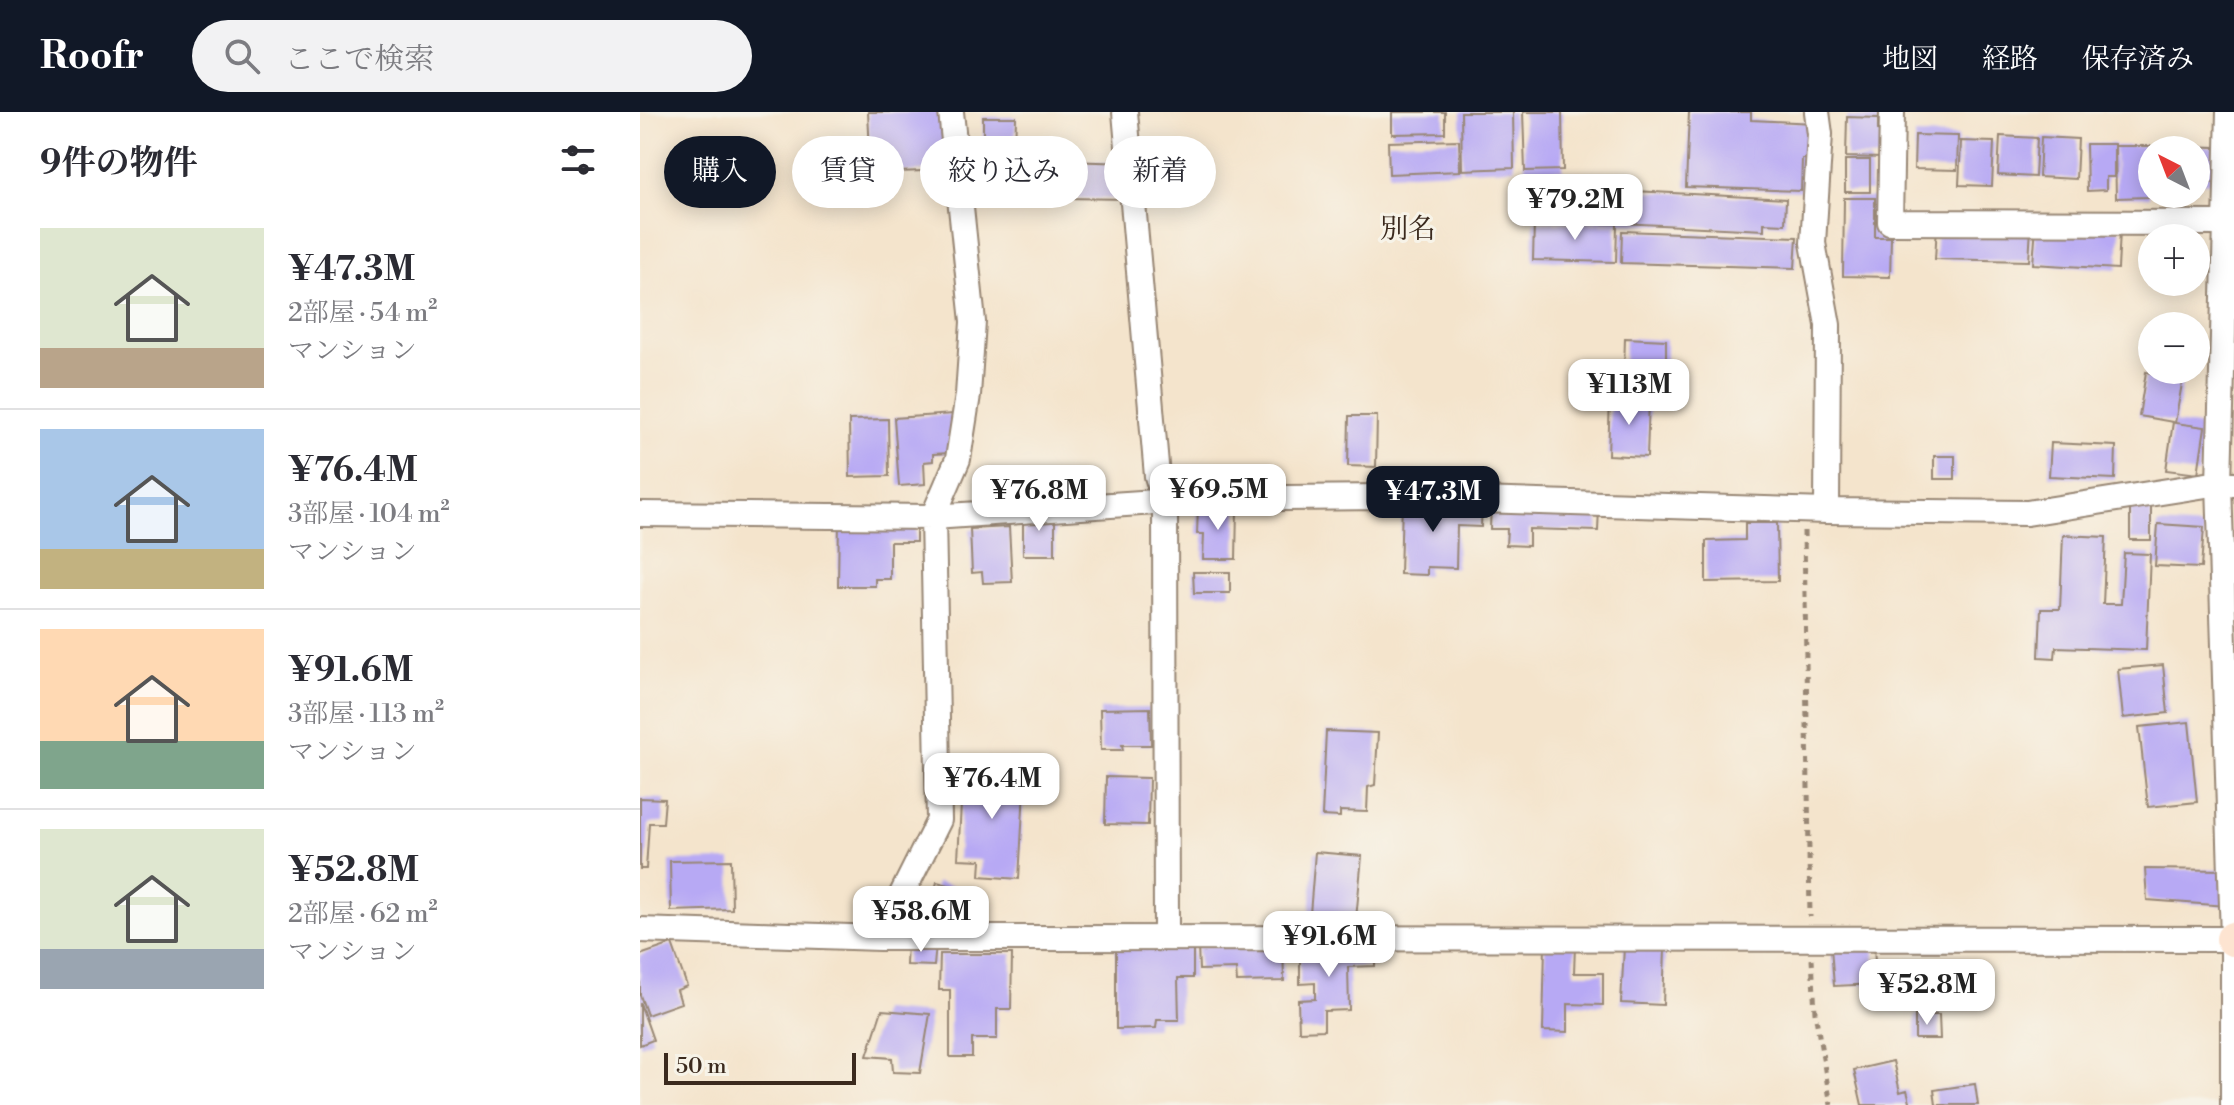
<!DOCTYPE html>
<html lang="ja">
<meta charset="utf-8">
<style>
body{margin:0;font-family:"Libre Bodoni","Noto Serif JP",serif;background:#f2f2f3;color:#2b2b33;height:100vh;display:flex;flex-direction:column;font-size:30px;white-space:nowrap}
*{box-sizing:border-box;margin:0}
p{font-size:26px;color:#7c7c81}
.icon{flex:none;width:44px;height:44px;fill:none;stroke:currentColor;stroke-width:2;stroke-linecap:round;stroke-linejoin:round}
.map{position:relative;flex:1;overflow:hidden}
.sheet{display:flex;flex-direction:column;background:#fff;width:640px}
.sheet>*{flex:none}
.guide{position:absolute;left:24px;top:24px;width:760px;height:72px;display:flex;gap:16px}
.needle{width:52px;rotate:318deg}
.fabs{position:absolute;left:1498px;top:24px;display:grid;gap:16px}
.fabs a{display:grid;place-items:center;width:72px;height:72px;border-radius:50%;background:#fff;box-shadow:0 4px 20px #0003;font-size:40px}
.scale{position:absolute;left:24px;bottom:20px;width:192px;box-sizing:border-box;padding-left:8px;border:4px solid #3b2a1e;border-top:0;font-size:22px;line-height:28px;white-space:nowrap;color:#3b2a1e;-webkit-text-stroke:6px #f7f3e8;paint-order:stroke}
.price{position:absolute;translate:-50% -68px;padding:0 18px;border-radius:16px;background:#fff;color:#222;font-size:26px;line-height:52px;filter:drop-shadow(0 2px 4px #0008)}
.price::after{content:'';position:absolute;left:50%;top:48px;width:24px;height:18px;margin-left:-12px;background:inherit;clip-path:polygon(0 0,100% 0,50% 100%)}
.price.selected{background:#111827;color:#fff}
ul{padding:0;list-style:none}
li{display:flex;align-items:center;gap:24px;height:200px;padding:0 40px}
li+li{border-top:2px solid #e1e1e2}
li span{display:grid;place-items:center;flex:none;width:224px;height:160px;border-radius:0px;color:#555}
li>.icon{margin-inline-start:auto}
span .icon{width:96px;height:96px;fill:#fffc;stroke-width:1}
li b{font-size:34px}
h2{display:flex;justify-content:space-between;align-items:center;height:96px;padding:0 40px;font-size:34px}
.pill{padding:0 28px;border-radius:36px;background:#fff;box-shadow:0 4px 20px #0003;font-size:28px;line-height:72px}
.pill.selected{background:#111827;color:#fff}
header{display:flex;align-items:center;gap:48px;box-sizing:border-box;height:112px;padding:0 40px;background:#111827;color:#fff}
header strong{font-size:38px}
nav{display:flex;gap:44px;margin-inline-start:auto;font-size:28px}
.search{width:560px;height:72px;background:#f2f2f3;display:flex;align-items:center;gap:20px;box-sizing:border-box;padding:0 28px;border-radius:44px;color:#7c7c81;font-size:30px}
main{display:flex;flex:1;min-height:0}
.map>svg:first-child{display:block}
.building{fill:#b7a9f4}
.lines{fill:none;stroke-linecap:round;stroke-linejoin:round}
.street-casing{stroke:#988775;stroke-width:28}
.secondary-casing{stroke:#988775;stroke-width:38}
.path{stroke:#988775;stroke-width:5;stroke-dasharray:6 6;stroke-linecap:butt}
.street{stroke:#fff;stroke-width:24}
.secondary{stroke:#fde4d1;stroke-width:34}
.labels{text-anchor:middle;stroke-width:6;stroke-linejoin:round;paint-order:stroke}
.quarter-label{font-size:28px;fill:#3b2a1e;stroke:#f7f3e8}
</style>
<header>
<strong>Roofr</strong>
<div class="search"><svg class="icon" aria-label="search" viewBox="0 0 24 24"><circle cx="10" cy="10" r="6"/><path d="M15 15l6 6"/></svg>ここで検索</div>
<nav><a>地図</a><a>経路</a><a>保存済み</a></nav>
</header>
<main>
<section class="sheet">
<h2>9件の物件<svg class="icon" aria-label="filters" viewBox="0 0 24 24"><path d="M4 7h16M4 17h16"/><circle cx="9" cy="7" r="2"/><circle cx="15" cy="17" r="2"/></svg></h2>
<ul>
<li><span style="background:linear-gradient(#dfe7d0 75%,#b9a48a 0)"><svg class="icon" aria-label="home" viewBox="0 0 24 24"><path d="M3 11l9-7 9 7M6 9v11h12V9"/></svg></span><div><b>¥47.3M</b><p>2部屋 · 54 m²</p><p>マンション</p></div></li>
<li><span style="background:linear-gradient(#a9c7e8 75%,#c2b280 0)"><svg class="icon" aria-label="home" viewBox="0 0 24 24"><path d="M3 11l9-7 9 7M6 9v11h12V9"/></svg></span><div><b>¥76.4M</b><p>3部屋 · 104 m²</p><p>マンション</p></div></li>
<li><span style="background:linear-gradient(#ffd9b3 70%,#7fa58c 0)"><svg class="icon" aria-label="home" viewBox="0 0 24 24"><path d="M3 11l9-7 9 7M6 9v11h12V9"/></svg></span><div><b>¥91.6M</b><p>3部屋 · 113 m²</p><p>マンション</p></div></li>
<li><span style="background:linear-gradient(#dfe7d0 75%,#9aa5b1 0)"><svg class="icon" aria-label="home" viewBox="0 0 24 24"><path d="M3 11l9-7 9 7M6 9v11h12V9"/></svg></span><div><b>¥52.8M</b><p>2部屋 · 62 m²</p><p>マンション</p></div></li>
</ul>
</section>
<div class="map">
<svg width="1594" height="993" viewBox="0 0 1594 993">
<rect width="100%" height="100%" fill="#f7f3e8"/>
<filter id="ink" filterUnits="userSpaceOnUse"><feTurbulence type="fractalNoise" baseFrequency=".0125" numOctaves="2"/><feDisplacementMap in="SourceGraphic" scale="16" xChannelSelector="R" yChannelSelector="G"/><feConvolveMatrix kernelMatrix="1 2 1 2 8 2 1 2 1" color-interpolation-filters="sRGB"/></filter>
<filter id="wash" filterUnits="userSpaceOnUse"><feTurbulence type="fractalNoise" baseFrequency=".006" numOctaves="4" result="noise"/><feDisplacementMap in="SourceGraphic" scale="32" xChannelSelector="R" yChannelSelector="G"/><feGaussianBlur stdDeviation="1.8" result="paint"/><feColorMatrix in="noise" values="0 0 0 0 0 0 0 0 0 0 0 0 0 0 0 0 0 1.4 0 .05"/><feComposite in="paint" operator="in"/></filter>
<g filter="url(#wash)">
<rect width="100%" height="100%" fill="#f4e4cc"/>
<g id="blocks">
<path class="building" d="M228,0H308L310,58L231,61Z
M752,0H805V21L752,22Z
M821,0H873L874,56L822,58Z
M883,0H922L923,58L885,59Z
M1049,0H1111V8L1174,11L1173,47H1162L1161,79L1046,75Z
M343,5H376L375,38H343Z
M1207,5L1238,6V18L1242,17V46L1206,45Z
M1275,23L1318,24L1317,58L1274,57Z
M1360,24L1397,26L1395,65L1358,63Z
M1401,25L1438,27L1436,67L1399,65Z
M819,28L820,59L749,62L748,30Z
M1321,29L1354,30L1352,74L1319,73Z
M1446,32H1474V65H1466V78L1447,79Z
M1475,34H1535V38H1512V71H1509V85L1476,86Z
M1540,34L1576,35V71L1556,70V38H1540Z
M417,46V86L341,87V47Z
M1205,48H1230V80H1205Z
M424,49L490,51L489,87L423,86Z
M899,74L1146,87L1145,112L1124,111V118L898,107Z
M1204,86H1235V125H1251L1250,165L1203,164Z
M894,110L977,112L976,150L893,148Z
M1396,113L1480,118L1478,157L1393,152Z
M1297,114L1391,116L1389,149L1295,147Z
M982,119L1157,125L1155,156L981,151Z
M985,226L1026,228V258H984Z
M1506,260L1543,266L1535,311L1565,315L1558,362L1526,358L1533,310L1499,304Z
M970,286L1009,287L1007,345L968,343Z
M313,302L314,321L309,322L310,341L293,342V349L284,350L285,372L259,374L254,306Z
M709,304H737L736,355L708,354Z
M248,307L249,364L210,365L209,308Z
M1411,331L1476,334L1475,367L1409,364Z
M1294,344H1315V367H1294Z
M762,390L842,392L841,415L817,414L816,456L787,455V463L760,462Z
M851,393L959,396L958,419L889,417V434L866,433L867,417H850Z
M1490,394H1511V428H1490Z
M558,396H597L596,447H563L564,422H557Z
M415,399V443H383V400Z
M199,407H276V430H250V467H235V474H198Z
M1105,411H1137L1138,469L1066,470V429L1105,428Z
M1518,412L1564,415L1561,456L1515,454Z
M369,415L372,470L343,471L342,460L332,461L330,417Z
M1423,423L1466,425L1463,492H1481L1484,441L1510,442L1506,538L1416,535L1415,546L1399,545L1401,497H1420Z
M553,460H590V481H554Z
M1523,553L1528,601L1483,606L1478,557Z
M510,596L511,633H482L483,638H461L460,597Z
M1549,610L1557,690L1508,695L1499,615Z
M686,619L738,621L735,673L728,675L727,700L700,699V705L682,704Z
M323,656L385,660L379,767L340,764L341,748L318,747Z
M466,665L509,666L508,713L465,712Z
M0,686L25,687L23,711H9L6,757H0Z
M675,740L722,744L716,807L670,802Z
M91,748L92,797L31,799L30,749Z
M1505,757L1587,758V794L1507,788Z
M297,770L332,779L326,805L290,797Z
M553,829V866H538L539,908H517L516,916L476,917V830Z
M267,830L296,832L294,854L266,853Z
M643,831L644,869L597,870L596,857L559,858L558,834Z
M32,832L47,874L37,878L41,891L7,903L0,883V843Z
M735,832V854L708,855L709,898L684,899V918L659,919L658,888L675,887V871L660,872V833Z
M1234,832L1236,872L1194,874L1191,835Z
M905,833L935,834L934,861H963V893L928,892V920L903,919Z
M984,835L1025,837L1023,893L981,891Z
M300,842H372L371,897H357V927H332V945H310V878H299Z
M0,891L13,928L0,933Z
M242,898L290,902L280,961L253,960L252,946L227,944Z
M1275,903H1299L1300,927H1275Z
M1253,949L1260,980L1267,978L1271,993H1222L1214,958Z
M1335,972L1338,993H1296L1294,978Z"/>
</g>
</g>
<g filter="url(#ink)">
<use href="#blocks" fill-opacity="0" stroke="#988775" stroke-width="2"/>
<g class="lines">
<defs>
<path id="street" d="M485,0L517,364L525,389L526,826
M1177,0L1180,22L1173,131L1188,213L1187,399
M1252,0L1250,110L1584,111
M1589,0L1579,371L1593,827V993
M0,402L293,405L560,387L743,385L1187,399L1387,401L1579,371L1594,372
M0,818L240,826L1593,827
M240,826L299,708L293,405L318,347L328,283L333,210L311,0"/>
<path id="secondary" d="M1593,827H1594"/>
</defs>
<use href="#street" class="street-casing"/>
<use href="#secondary" class="secondary-casing"/>
<path class="path" d="M1164,419L1170,805
M1172,847L1175,900L1191,993"/>
<use href="#street" class="street"/>
<use href="#secondary" class="secondary"/>
</g>
</g>
<g class="labels">
<g class="quarter-label">
<text x="768" y="126">別名</text>
</g>
</g>
</svg>
<div class="fabs">
<a><svg class="needle" viewBox="-14 -14 28 28"><path d="M0-13l5 13h-10z" fill="#e53935"/><path d="M0 13l5-13h-10z" fill="#7c7c81"/></svg></a>
<a>+</a>
<a>−</a>
</div>
<div class="scale">50 m</div>
<b class="price" style="left:935px;top:130px">¥79.2M</b>
<b class="price" style="left:989px;top:315px">¥113M</b>
<b class="price" style="left:578px;top:420px">¥69.5M</b>
<b class="price" style="left:399px;top:421px">¥76.8M</b>
<b class="price selected" style="left:793px;top:422px">¥47.3M</b>
<b class="price" style="left:352px;top:709px">¥76.4M</b>
<b class="price" style="left:281px;top:842px">¥58.6M</b>
<b class="price" style="left:689px;top:867px">¥91.6M</b>
<b class="price" style="left:1287px;top:915px">¥52.8M</b>
<div class="guide">
<a class="pill selected">購入</a>
<a class="pill">賃貸</a>
<a class="pill">絞り込み</a>
<a class="pill">新着</a>
</div>
</div>
</main>
